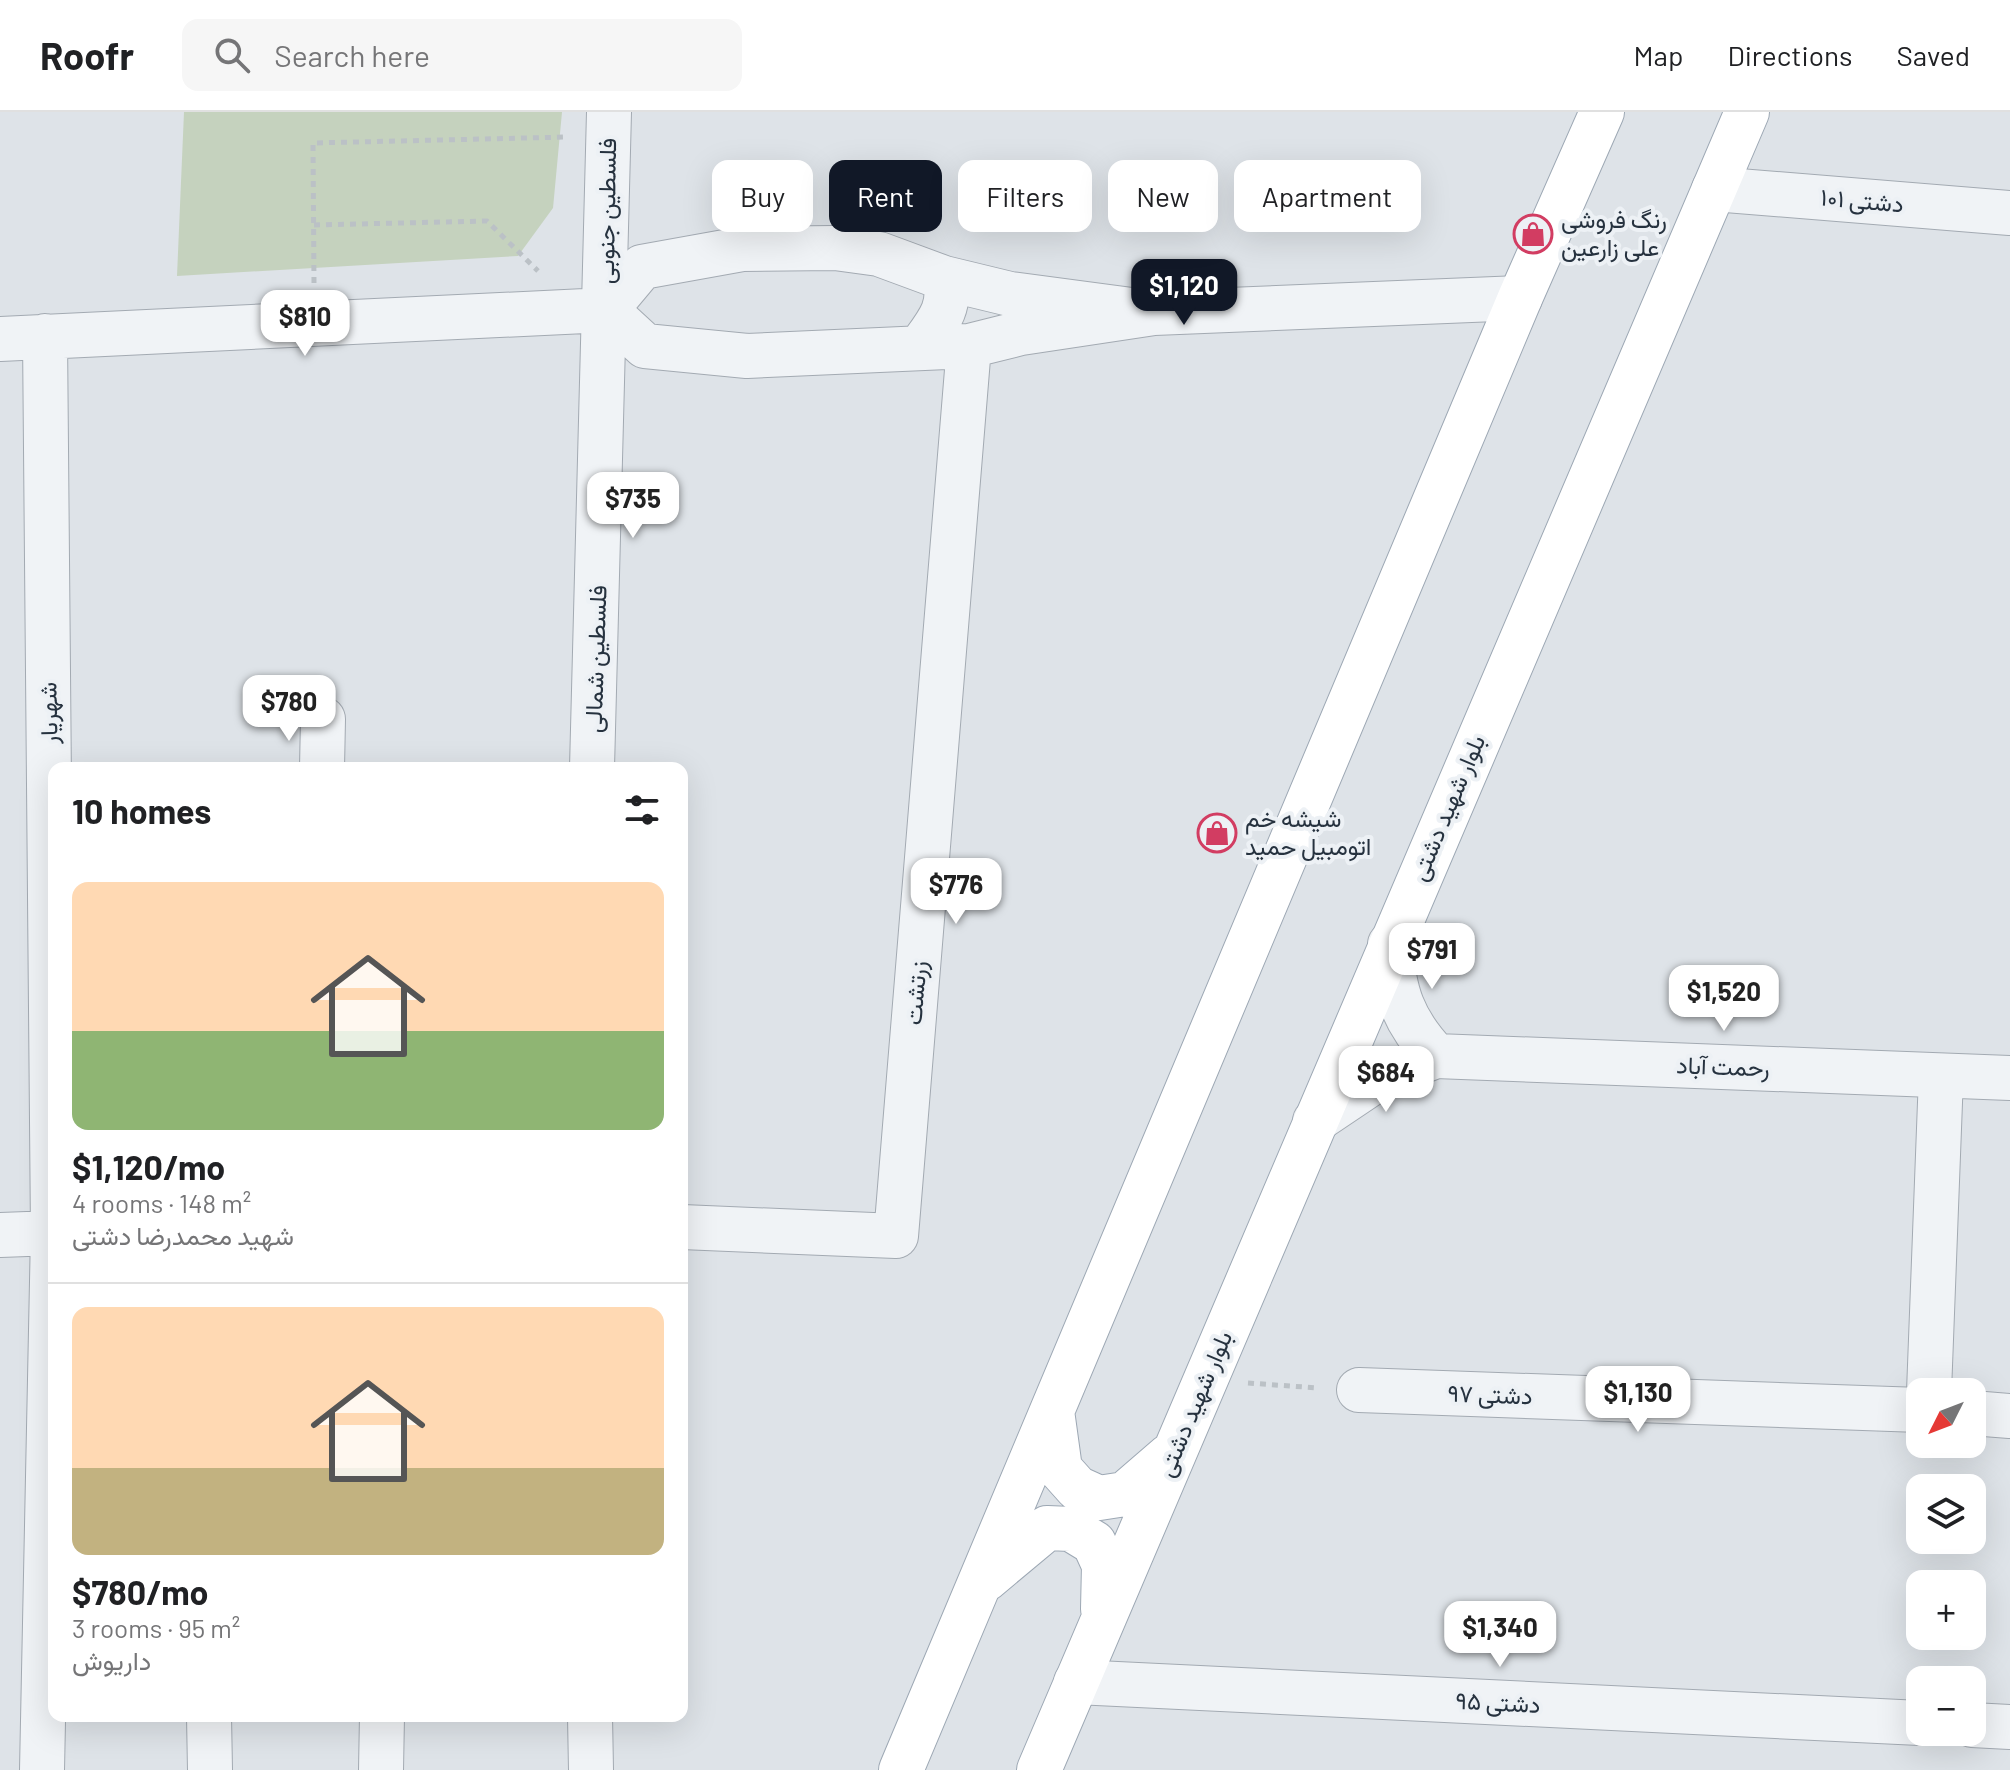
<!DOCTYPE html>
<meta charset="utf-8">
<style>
body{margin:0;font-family:Barlow,Vazirmatn,sans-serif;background:#f6f6f6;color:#202124;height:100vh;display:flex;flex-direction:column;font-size:30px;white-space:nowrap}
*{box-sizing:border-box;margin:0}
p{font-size:26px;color:#757577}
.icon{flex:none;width:44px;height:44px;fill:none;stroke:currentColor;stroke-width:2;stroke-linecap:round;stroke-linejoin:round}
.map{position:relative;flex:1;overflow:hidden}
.drawer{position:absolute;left:48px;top:650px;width:640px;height:960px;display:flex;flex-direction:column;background:#fff;border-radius:16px;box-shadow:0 8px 32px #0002}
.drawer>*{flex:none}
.guide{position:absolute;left:712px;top:48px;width:760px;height:72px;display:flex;gap:16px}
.needle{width:52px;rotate:228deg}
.buttons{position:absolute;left:1906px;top:1266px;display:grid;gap:16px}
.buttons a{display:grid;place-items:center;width:80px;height:80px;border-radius:16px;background:#fff;box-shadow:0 8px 32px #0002;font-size:40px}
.price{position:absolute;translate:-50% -68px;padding:0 18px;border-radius:16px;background:#fff;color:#222;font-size:26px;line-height:52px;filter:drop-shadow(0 2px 4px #0008)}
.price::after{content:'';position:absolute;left:50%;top:48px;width:24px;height:18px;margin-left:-12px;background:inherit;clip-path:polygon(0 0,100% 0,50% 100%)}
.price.active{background:#111827;color:#fff}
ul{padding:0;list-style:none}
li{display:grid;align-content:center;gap:16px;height:424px;padding:0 24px}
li+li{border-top:2px solid #e0e0e0}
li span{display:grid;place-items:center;height:248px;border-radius:16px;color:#555}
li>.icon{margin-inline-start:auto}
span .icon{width:144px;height:144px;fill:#fffc;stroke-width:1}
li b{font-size:34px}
h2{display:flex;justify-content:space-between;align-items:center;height:96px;padding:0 24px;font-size:34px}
.tag{padding:0 28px;border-radius:16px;background:#fff;box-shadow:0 8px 32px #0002;font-size:28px;line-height:72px}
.tag.active{background:#111827;color:#fff}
header{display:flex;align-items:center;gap:48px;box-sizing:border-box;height:112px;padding:0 40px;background:#fff;border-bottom:2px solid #e0e0e0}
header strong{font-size:38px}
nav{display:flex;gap:44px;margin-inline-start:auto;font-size:28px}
.search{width:560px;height:72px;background:#f6f6f6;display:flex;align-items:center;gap:20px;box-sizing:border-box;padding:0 28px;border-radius:16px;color:#757577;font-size:30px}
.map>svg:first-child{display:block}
.green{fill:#c5d2be}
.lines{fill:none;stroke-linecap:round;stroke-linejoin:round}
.minor-casing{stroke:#a3aab2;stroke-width:46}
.major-casing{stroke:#9da8b4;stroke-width:46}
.path{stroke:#bbc1c6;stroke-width:5;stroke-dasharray:6 6;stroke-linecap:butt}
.minor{stroke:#f0f3f6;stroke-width:44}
.major{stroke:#fff;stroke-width:44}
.labels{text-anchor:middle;stroke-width:8;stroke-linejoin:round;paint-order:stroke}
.street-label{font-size:24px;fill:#26323f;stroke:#edf1f5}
.poi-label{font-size:24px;fill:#26323f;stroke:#edf1f5;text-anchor:start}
</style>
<header>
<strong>Roofr</strong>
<div class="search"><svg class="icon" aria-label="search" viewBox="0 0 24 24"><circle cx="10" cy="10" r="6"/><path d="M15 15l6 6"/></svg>Search here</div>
<nav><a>Map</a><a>Directions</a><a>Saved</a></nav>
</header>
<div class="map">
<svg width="2010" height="1658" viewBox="0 0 2010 1658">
<rect width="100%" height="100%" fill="#dee3e8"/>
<path class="green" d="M184,0H562L553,96L518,144L177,164Z"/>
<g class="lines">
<defs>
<path id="minor" d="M1714,77L2010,101
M1154,201L1520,186
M0,227L606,198
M921,234C937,212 953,194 944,166L879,142L835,136L742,137L642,155L606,198L645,234L747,244L969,234L1021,221L1154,201L1010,182L944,166
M322,656L323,607
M592,656L609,0
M1390,832C1394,880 1402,908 1436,944
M1315,1009L1379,966L1436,944L2010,966
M682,1115L896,1124L969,234
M0,1123L54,1121
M1359,1278L1920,1298
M1929,1280L1941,964
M1972,1301L2010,1304
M1076,1570L1920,1611
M209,1604L210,1658
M590,1604L591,1658
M1972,1613L2010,1615
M42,1658L53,1121L45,224
M381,1658L382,1604"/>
<path id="major" d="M1052,1299L1060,1357L1077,1376L1099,1386L1125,1382L1169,1344
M986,1467L1047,1416L1071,1417L1094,1431L1104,1453L1103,1497
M901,1658L1520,186L1602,0
M1039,1658L1747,0"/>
</defs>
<use href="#minor" class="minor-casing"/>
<use href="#major" class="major-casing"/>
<path class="path" d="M314,113L487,109L538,159
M314,171L313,31L568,25
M1248,1271L1318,1276"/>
<use href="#minor" class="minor"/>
<use href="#major" class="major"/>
</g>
<defs>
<symbol id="shop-ring" viewBox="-11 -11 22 22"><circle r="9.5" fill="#edf1f5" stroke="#d23d62" stroke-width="1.5"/><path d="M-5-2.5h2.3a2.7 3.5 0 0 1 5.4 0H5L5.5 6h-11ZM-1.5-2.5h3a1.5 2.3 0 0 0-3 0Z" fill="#d23d62"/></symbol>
</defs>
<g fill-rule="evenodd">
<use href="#shop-ring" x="1511" y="100" width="44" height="44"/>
<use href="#shop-ring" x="1195" y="699" width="44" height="44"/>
</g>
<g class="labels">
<g class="street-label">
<text transform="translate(1862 89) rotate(5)" y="8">دشتی ۱۰۱</text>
<text transform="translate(607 99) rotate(-89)" y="8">فلسطین جنوبی</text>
<text transform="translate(596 547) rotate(-88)" y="8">فلسطین شمالی</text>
<text transform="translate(49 601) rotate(-91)" y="8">شهریار</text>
<text transform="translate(1448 696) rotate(-67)" y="8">بلوار شهید دشتی</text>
<text transform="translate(916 881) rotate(-85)" y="8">زرتشت</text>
<text transform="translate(1723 955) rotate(2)" y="8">رحمت آباد</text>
<text transform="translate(1490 1283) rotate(2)" y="8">دشتی ۹۷</text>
<text transform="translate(1195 1292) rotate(-67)" y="8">بلوار شهید دشتی</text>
<text transform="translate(1498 1591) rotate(3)" y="8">دشتی ۹۵</text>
</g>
<g class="poi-label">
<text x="1561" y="116">رنگ فروشی<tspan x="1561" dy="28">علی زارعین</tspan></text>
<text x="1245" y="715">شیشه خم<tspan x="1245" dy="28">اتومبیل حمید</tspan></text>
</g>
</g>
</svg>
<div class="buttons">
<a><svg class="needle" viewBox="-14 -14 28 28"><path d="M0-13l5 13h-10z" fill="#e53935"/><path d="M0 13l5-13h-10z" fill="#757577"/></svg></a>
<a><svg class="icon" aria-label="layers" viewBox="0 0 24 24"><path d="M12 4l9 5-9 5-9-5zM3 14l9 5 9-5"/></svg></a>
<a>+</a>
<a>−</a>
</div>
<b class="price active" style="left:1184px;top:215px">$1,120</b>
<b class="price" style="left:305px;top:246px">$810</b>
<b class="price" style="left:633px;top:428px">$735</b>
<b class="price" style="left:289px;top:631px">$780</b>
<b class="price" style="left:956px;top:814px">$776</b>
<b class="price" style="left:1432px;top:879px">$791</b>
<b class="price" style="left:1724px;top:921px">$1,520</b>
<b class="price" style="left:1386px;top:1002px">$684</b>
<b class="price" style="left:1638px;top:1322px">$1,130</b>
<b class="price" style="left:1500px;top:1557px">$1,340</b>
<div class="guide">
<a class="tag">Buy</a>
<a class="tag active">Rent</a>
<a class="tag">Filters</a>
<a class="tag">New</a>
<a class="tag">Apartment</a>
</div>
<section class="drawer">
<h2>10 homes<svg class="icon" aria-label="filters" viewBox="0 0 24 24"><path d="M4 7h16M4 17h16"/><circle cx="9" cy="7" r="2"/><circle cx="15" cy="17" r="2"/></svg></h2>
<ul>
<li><span style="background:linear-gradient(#ffd9b3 60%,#8fb573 0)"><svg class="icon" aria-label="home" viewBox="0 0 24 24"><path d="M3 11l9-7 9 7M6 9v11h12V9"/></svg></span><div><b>$1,120/mo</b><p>4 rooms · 148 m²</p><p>شهید محمدرضا دشتی</p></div></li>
<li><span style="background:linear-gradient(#ffd9b3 65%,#c2b280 0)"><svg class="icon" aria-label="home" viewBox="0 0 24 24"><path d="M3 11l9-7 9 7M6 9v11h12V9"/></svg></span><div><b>$780/mo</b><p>3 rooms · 95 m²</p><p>داریوش</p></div></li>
</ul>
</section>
</div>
